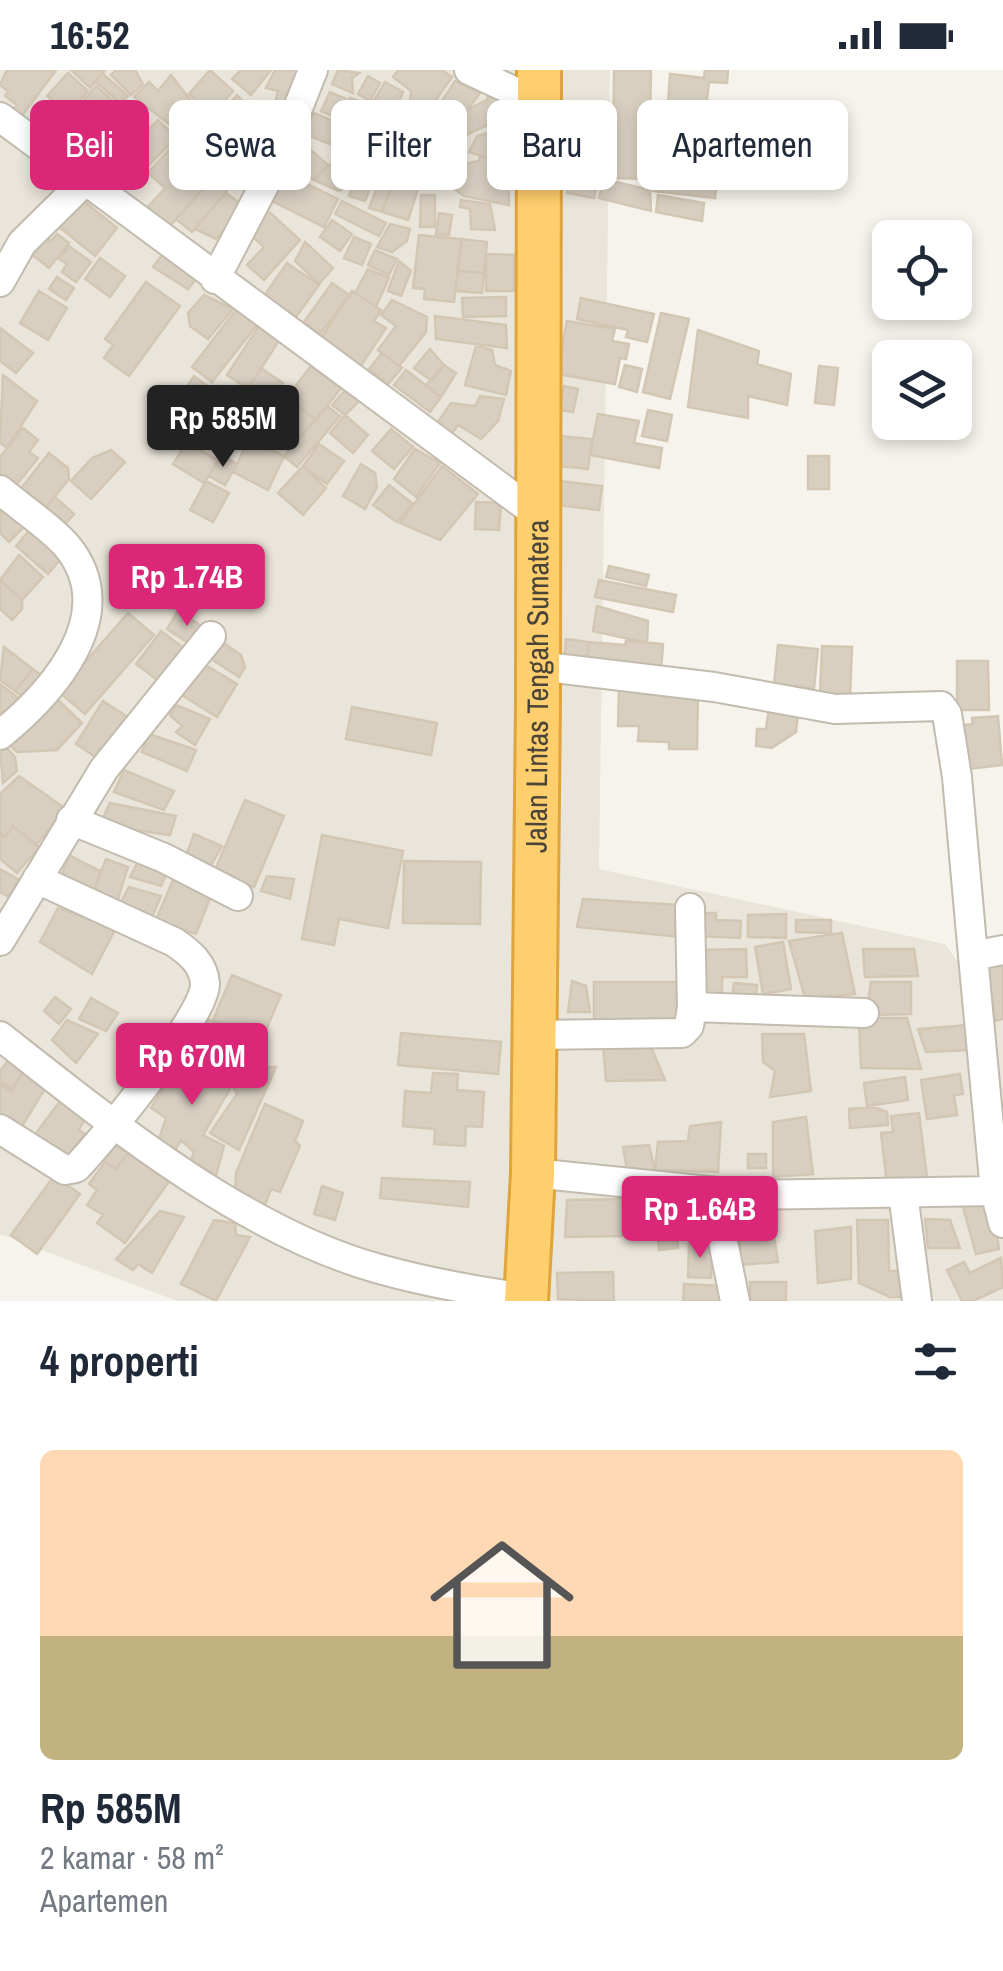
<!DOCTYPE html>
<html lang="id">
<meta charset="utf-8">
<style>
body{margin:0;font-family:"Archivo Narrow",sans-serif;background:#f6f6f7;color:#1f2937;height:100vh;display:flex;flex-direction:column;font-size:38px;white-space:nowrap}
*{box-sizing:border-box;margin:0}
p{font-size:32px;color:#747a83}
.icon{flex:none;width:55px;height:55px;fill:none;stroke:currentColor;stroke-width:2;stroke-linecap:round;stroke-linejoin:round}
.map{position:relative;height:1231px;overflow:hidden}
.drawer{display:flex;flex-direction:column;background:#fff;flex:1}
.drawer>*{flex:none}
.banner{position:absolute;left:30px;top:30px;width:945px;height:90px;display:flex;gap:20px}
.tools{position:absolute;left:872px;top:150px;display:grid;gap:20px}
.tools a{display:grid;place-items:center;width:100px;height:100px;border-radius:15px;background:#fff;box-shadow:0 5px 15px #0003;font-size:50px}
.price{position:absolute;translate:-50% -85px;padding:0 22px;border-radius:10px;background:#db2777;color:#fff;font-size:32px;line-height:65px;filter:drop-shadow(0 2px 5px #0008)}
.price::after{content:'';position:absolute;left:50%;top:60px;width:30px;height:22px;margin-left:-15px;background:inherit;clip-path:polygon(0 0,100% 0,50% 100%)}
.price.on{background:#222;color:#fff}
ul{padding:0;list-style:none}
li{display:grid;align-content:center;gap:20px;height:530px;padding:0 40px}
li+li{border-top:2px solid #e0e1e3}
li span{display:grid;place-items:center;height:310px;border-radius:15px;color:#555}
li>.icon{margin-inline-start:auto}
span .icon{width:180px;height:180px;fill:#fffc;stroke-width:1}
li b{font-size:42px}
h2{display:flex;justify-content:space-between;align-items:center;height:120px;padding:0 40px;font-size:42px}
.pill{padding:0 35px;border-radius:15px;background:#fff;box-shadow:0 5px 15px #0003;font-size:35px;line-height:90px}
.pill.on{background:#db2777;color:#fff}
.status{display:flex;justify-content:space-between;align-items:center;height:70px;padding:0 50px;background:#fff;direction:ltr}
.status svg{height:28px;fill:currentColor}
.map>svg:first-child{display:block}
.residential{fill:#eae5da}
.building{fill:#d8cfc1;stroke:#d3c7b4;stroke-width:2.5}
.lines{fill:none;stroke-linecap:round;stroke-linejoin:round}
.minor-casing{stroke:#c2bbae;stroke-width:32}
.highway-casing{stroke:#e0a43c;stroke-width:48}
.minor{stroke:#fff;stroke-width:28}
.highway{stroke:#ffcf6e;stroke-width:42}
.labels{text-anchor:middle;stroke-width:10;stroke-linejoin:round;paint-order:stroke}
.street-label{font-size:30px;fill:#4b4439;stroke:#fff}
</style>
<div class="status"><b>16:52</b><svg viewBox="0 0 49 12"><path d="M0 12V9h3v3zM5 12V6h3v6zM10 12V3h3v9zM15 12V0h3v12zM26 1h20v11H26zM47 4h2v5h-2z"/></svg></div>
<div class="map">
<svg width="1003" height="1231" viewBox="0 0 1003 1231">
<rect width="100%" height="100%" fill="#f6f3ec"/>
<path class="residential" d="M0,0H610L599,799L945,874L1003,953V1231H177L0,1164Z"/>
<path class="building" d="M7,0H56L19,50L10,43L17,35L5,26L8,21L0,15Z
M71,0H105L90,18Z
M116,0H135L143,14L131,25L111,5Z
M210,0L233,21L212,45L189,24Z
M241,0H271L251,25L232,9Z
M275,0H306L295,41L274,37L278,21L266,18Z
M338,0L359,3L352,8L353,23L332,14Z
M398,0H442L452,7L431,37L410,35L411,21L393,7Z
M614,0H651L649,109L613,108L612,101L577,95L578,71L613,72Z
M705,0H728L727,13L709,12L706,38L668,35L670,4L704,8Z
M68,3L88,21L68,44L47,26Z
M102,3L128,26L120,33L95,11Z
M171,5L205,49L187,68L134,27L149,12L158,21Z
M368,6L380,13L370,31L358,24Z
M455,11L480,23L459,51L439,36Z
M385,12L403,22L394,44L372,34Z
M96,16L120,37L92,69L68,49Z
M498,19L511,44L466,65L459,51L467,40L488,29L487,24Z
M330,22L346,29L338,48L321,41Z
M237,25L253,42L237,63L217,48Z
M350,28L365,33L354,51L340,47Z
M128,33L137,41L139,56L126,70L108,55Z
M373,38L395,46H422L417,66L392,62L367,50Z
M655,40L726,48L723,82L650,75Z
M253,42L283,64L266,86L237,63Z
M314,43L338,53L330,74L305,64Z
M422,43L457,63L445,113L436,111L429,82L415,78Z
M214,49L245,77L231,99L205,75L213,66L205,59Z
M158,50L176,68L148,96L130,78Z
M347,53L373,61L366,85L339,77Z
M75,59L87,69L66,86L58,78Z
M101,60L121,77L99,105L78,88Z
M491,62L511,69L508,94L469,82L477,66Z
M376,65L390,68L386,89L372,86Z
M179,69L190,79L175,96L202,120L168,158L146,139L165,118L148,103Z
M199,70L216,85L217,102L202,120L175,96Z
M304,74L328,95L314,110L291,96Z
M247,75L269,101L257,122L231,99Z
M409,83L412,87L403,103L389,100L392,87L400,89Z
M341,86L360,91L350,115L339,121L314,110L328,95L341,92Z
M480,86L508,94L509,135L464,126L447,114L454,96L479,91Z
M657,86L719,92L715,128L653,121Z
M363,91L379,96L365,131L349,126Z
M414,93L430,96L432,111L411,107Z
M278,100L338,129L324,157L272,131L280,116Z
M384,100L396,105L382,142L369,138Z
M571,102L598,108L594,128L567,123Z
M396,105L420,113L408,150L382,142Z
M213,108L227,121L192,162L176,149Z
M604,109L650,120L651,141L599,128Z
M226,123L246,138L216,169L195,159Z
M421,125H435V157H420Z
M658,125L704,133L702,151L656,142Z
M80,128L117,158L95,186L58,156Z
M461,130L490,134L495,160L471,159L470,139L460,137Z
M342,131L386,153L379,166L335,144Z
M267,140L300,170L264,210L247,195L264,177L247,162Z
M439,143L452,145L449,165L436,164Z
M332,150L352,164L340,181L320,167Z
M390,154L410,159L407,171L392,182L377,177Z
M57,164L69,173L49,198L29,182L43,165L51,171Z
M419,165L461,169L454,232L424,229L425,219L413,218Z
M354,167L371,174L362,195L344,188Z
M461,169L487,172L484,203L458,201Z
M305,172L333,198L319,214L295,191Z
M69,176L91,192L76,212L62,202L67,194L59,189Z
M375,180L397,189L389,205L368,195Z
M165,181L198,207L188,219L153,197Z
M486,184L514,185V221H486Z
M100,188L125,206L110,227L85,209Z
M399,191L411,201L401,226L388,221Z
M287,193L319,215L293,251L262,229Z
M368,199L389,208L376,237L355,223Z
M458,201L484,203L482,223L455,221Z
M57,207L74,218L66,230L49,219Z
M146,212L180,236L129,306L104,288L113,275L105,269Z
M332,213L349,225L320,264L304,252Z
M39,221L67,238L48,270L20,253Z
M352,221L381,240L374,251L386,258L360,297L320,270Z
M204,225L233,239L208,269L190,256L188,243Z
M506,227V246L463,247L462,228Z
M581,228L654,244L647,272L626,267L628,260L577,249Z
M392,230L427,247L426,262L399,296L378,280L396,256L381,245Z
M236,240L257,255L212,312L192,297Z
M661,243L689,249L670,329L643,322Z
M435,246L506,255L507,278L436,269Z
M567,251L615,259L612,271L629,274L626,289L620,288L615,314L557,304Z
M259,256L280,269L248,319L227,305Z
M0,258L33,283L16,303L0,291Z
M698,260L759,281L757,294L791,304L787,335L748,326V348L688,337Z
M476,276L492,280L495,295L511,301L506,325L465,315Z
M430,279L444,295L432,311L414,298Z
M382,283L402,298L388,314L369,299Z
M444,295L456,303L441,327L426,315Z
M625,295L642,299L637,322L619,317Z
M311,296L341,318L316,350L287,327Z
M819,296L838,298L834,335L815,333Z
M261,298L283,313L263,344L235,326L242,315L248,319Z
M406,300L441,327L430,342L394,315Z
M3,305L37,331L7,378L0,373Z
M194,306L206,315L196,330L184,321Z
M219,316L259,345L241,370L201,341Z
M349,316L363,327L345,345L332,335Z
M564,316L578,319L573,342L559,340Z
M173,319L198,337L187,352L161,333Z
M480,326L504,329L498,351L481,369L458,355L451,365L437,353L451,333L475,336Z
M287,327L316,350L294,373L267,347Z
M327,336L340,346L297,397L284,386Z
M648,340L672,345L667,371L642,366Z
M598,344L639,351L634,373L662,378L659,398L590,385Z
M345,345L368,365L353,383L330,363Z
M23,358L38,370L29,382L38,388L10,423L0,414V387Z
M391,359L413,377L394,399L372,381Z
M560,366L592,369L588,399L557,396Z
M249,369L284,386L268,420L233,402Z
M187,372L218,391L204,413L173,394Z
M319,374L344,391L327,414L303,396Z
M415,379L440,393L416,427L394,409Z
M111,380L125,392L91,429L71,411L92,388Z
M49,383L68,398L69,409L39,446L15,426Z
M221,385L237,394L225,415L209,406Z
M808,386H829V419H808Z
M361,394L375,403L377,417L365,439L343,426Z
M303,396L326,418L303,445L278,423Z
M442,396L478,424L440,470L400,453Z
M206,411L229,423L213,452L190,440Z
M559,411L602,416L599,440L557,435Z
M389,415L413,434L397,452L373,435Z
M55,427L74,444L56,464L39,446Z
M0,428L27,454L9,472L0,463Z
M476,432L501,433L499,460L475,459Z
M33,456L65,484L48,504L16,476Z
M19,485L43,507L22,530L0,510Z
M609,496L649,505L646,516L606,507Z
M0,510L22,530V539L12,550L0,539Z
M599,510L676,525L673,542L595,527Z
M597,536L648,551L647,573L593,561Z
M178,541L206,559L195,577L167,559Z
M128,543L154,565L85,644L59,622Z
M161,561L189,582L164,615L136,594Z
M566,569L589,572L586,594L564,591Z
M626,571L663,574L661,602L586,594L589,572L625,575Z
M222,572L241,585L245,597L239,607L211,589Z
M778,575L818,579L814,618L774,615Z
M822,576L852,577L850,626L820,625Z
M4,577L33,599L15,621L0,610Z
M957,591H988L989,640H957Z
M202,593L237,614L217,647L182,625Z
M33,599L47,610L29,632L15,621Z
M0,614L18,628L8,641L0,642Z
M619,618L698,620L697,679H669V672L638,671L639,656H618Z
M54,626L82,653L57,680L17,682L9,674Z
M103,631L137,653L100,690L76,674Z
M770,631L799,634L796,662L772,678L756,676L757,659H766Z
M176,635L210,649L195,675L176,662L182,656L170,645Z
M352,637L437,653L431,685L346,669Z
M998,646L1002,695L967,699L964,655L973,654L972,648Z
M149,664L196,680L187,701L142,682Z
M4,675L15,687L17,701L3,713L0,678Z
M124,700L174,721L164,740L114,722Z
M19,706L66,739L36,775L13,756L5,767L0,763V724Z
M245,730L284,746L254,817L215,800Z
M110,733L176,746L170,765L100,755Z
M13,756L39,777L17,803L0,789V763L5,767Z
M194,764L222,776L207,802L183,794Z
M322,765L403,781L388,858L339,849L334,875L302,869Z
M69,785L100,801L92,829L59,813Z
M106,789L128,797L116,835L93,822Z
M139,790L169,798L161,816L130,807Z
M404,791L481,792L480,854L403,853Z
M0,799L19,810L9,827L0,822Z
M267,806L294,809L290,829L261,821Z
M173,810L212,823L196,864L156,850Z
M129,817L161,826L151,849L120,834Z
M583,829L679,835L683,867L577,857Z
M58,838L116,858L92,904L40,872Z
M700,843H716V850L741,851L740,868L698,866Z
M786,844V868L748,867V845Z
M796,850H831V863L796,862Z
M842,863L855,924L805,928L789,871Z
M783,872L791,919L763,924L755,877Z
M746,879L747,907H722V929L701,930L700,880Z
M863,879H914L918,906L865,907Z
M1003,894V949L995,951L987,896Z
M232,905L281,925L253,990L236,983L244,963L213,950Z
M572,911L586,916L590,942H568Z
M594,912H676L678,952L594,950Z
M871,912H911V944L874,945L867,938Z
M734,913L757,915L755,931L732,929Z
M55,927L71,939L59,954L44,941Z
M91,928L118,943L106,961L79,949Z
M203,947L239,963L229,985L193,968Z
M859,948H907L921,999L861,998Z
M67,950L98,964L76,993L52,970Z
M967,955L971,980L926,982L918,959Z
M401,963L501,972L498,1004L398,995Z
M762,964H804L811,1021L770,1027L775,1001L763,992Z
M603,975L651,977L665,1010L606,1011Z
M180,976L193,978L230,1019L203,1065L224,1076L216,1106L191,1090L194,1082L181,1070L175,1080L159,1069L166,1048L151,1038L169,1009Z
M13,984L29,992L12,1019L0,1011V1001Z
M243,997H276L239,1080L210,1063L237,1024L232,1015Z
M24,1000L48,1014L19,1061L0,1050V1014L11,1021Z
M433,1003L458,1004L457,1020L484,1022L482,1057L466,1056L465,1076L434,1074L435,1059L403,1056L405,1021L431,1023Z
M960,1004L963,1024L954,1025L957,1045L927,1049L921,1010Z
M905,1007L908,1030L867,1036L864,1013Z
M66,1023L89,1041L79,1060L85,1064L62,1092L31,1070Z
M265,1034L303,1051L295,1071L300,1076L280,1122L271,1119L265,1135L235,1122L236,1103Z
M873,1037L887,1042L888,1055L850,1058L849,1039Z
M919,1043L928,1116L886,1106L881,1063L893,1062L891,1046Z
M806,1047L813,1104L773,1107V1052Z
M721,1052L718,1102L655,1100L658,1072L688,1071L690,1056Z
M649,1075L656,1104L628,1105L623,1077Z
M117,1076L128,1083L116,1099L100,1088L107,1078Z
M130,1081L170,1110L125,1173L97,1153L103,1145L87,1135L97,1120L89,1114L105,1092L116,1099Z
M748,1084H766V1098H748Z
M54,1106L80,1124L37,1184L11,1165Z
M382,1108L470,1112L468,1137L380,1128Z
M322,1116L343,1123L335,1150L314,1144Z
M628,1129L622,1166L565,1167L567,1130Z
M972,1130L974,1136L992,1135L999,1179L976,1184L963,1137Z
M675,1137L678,1178L659,1180L657,1138Z
M770,1140L778,1192L738,1195L743,1142Z
M160,1141L184,1147L152,1203L138,1194L133,1200L116,1189Z
M925,1149L950,1150L960,1178H928Z
M214,1150L235,1153L236,1165L250,1167L216,1231L181,1214Z
M857,1150H888L889,1201H909L910,1227H890L859,1213Z
M851,1157V1209L818,1213L815,1161Z
M689,1173L712,1174L711,1208L688,1207Z
M1001,1188L1003,1217L973,1231H962L947,1200L964,1192L970,1203Z
M613,1202L614,1231L558,1229L557,1203Z
M750,1212H786V1231H750Z
M684,1214L725,1216V1231H683Z"/>
<g class="lines">
<defs>
<path id="minor" d="M469,0L541,34
M0,47L538,445
M215,209L277,91L313,0
M0,212L22,173L85,111
M0,420C21,438 48,455 66,475C124,543 52,623 0,665
M538,596L714,617L835,639L941,636L947,644L957,707L973,886
M71,750L164,788L238,826
M690,838L692,937
M0,871L104,699L211,566
M1003,880L973,886L995,1121L1003,1153
M534,965L682,963L689,956L692,937L864,943
M0,966C108,1051 242,1160 376,1198C425,1212 476,1221 526,1228
M0,1059L65,1100L76,1098C102,1071 205,947 205,914C204,894 189,882 174,872L37,809
M533,1103L748,1125L995,1121
M713,1122L735,1231
M903,1123L917,1231"/>
<g id="highway">
<path id="s1" d="M526,1231L533,1103L538,633L539,0"/>
</g>
</defs>
<use href="#minor" class="minor-casing"/>
<use href="#highway" class="highway-casing"/>
<use href="#minor" class="minor"/>
<use href="#highway" class="highway"/>
</g>
<g class="labels">
<g class="street-label">
<text dy="10" stroke="none"><textPath href="#s1" startOffset="615">Jalan Lintas Tengah Sumatera</textPath></text>
</g>
</g>
</svg>
<div class="tools">
<a><svg class="icon" aria-label="locate" viewBox="0 0 24 24"><circle cx="12" cy="12" r="6"/><path d="M12 2v4M12 18v4M2 12h4M18 12h4"/></svg></a>
<a><svg class="icon" aria-label="layers" viewBox="0 0 24 24"><path d="M12 4l9 5-9 5-9-5zM3 14l9 5 9-5"/></svg></a>
</div>
<b class="price on" style="left:223px;top:400px">Rp 585M</b>
<b class="price" style="left:187px;top:559px">Rp 1.74B</b>
<b class="price" style="left:192px;top:1038px">Rp 670M</b>
<b class="price" style="left:700px;top:1191px">Rp 1.64B</b>
<div class="banner">
<a class="pill on">Beli</a>
<a class="pill">Sewa</a>
<a class="pill">Filter</a>
<a class="pill">Baru</a>
<a class="pill">Apartemen</a>
</div>
</div>
<section class="drawer">
<h2>4 properti<svg class="icon" aria-label="filters" viewBox="0 0 24 24"><path d="M4 7h16M4 17h16"/><circle cx="9" cy="7" r="2"/><circle cx="15" cy="17" r="2"/></svg></h2>
<ul>
<li><span style="background:linear-gradient(#ffd9b3 60%,#c2b280 0)"><svg class="icon" aria-label="home" viewBox="0 0 24 24"><path d="M3 11l9-7 9 7M6 9v11h12V9"/></svg></span><div><b>Rp 585M</b><p>2 kamar · 58 m²</p><p>Apartemen</p></div></li>
</ul>
</section>
